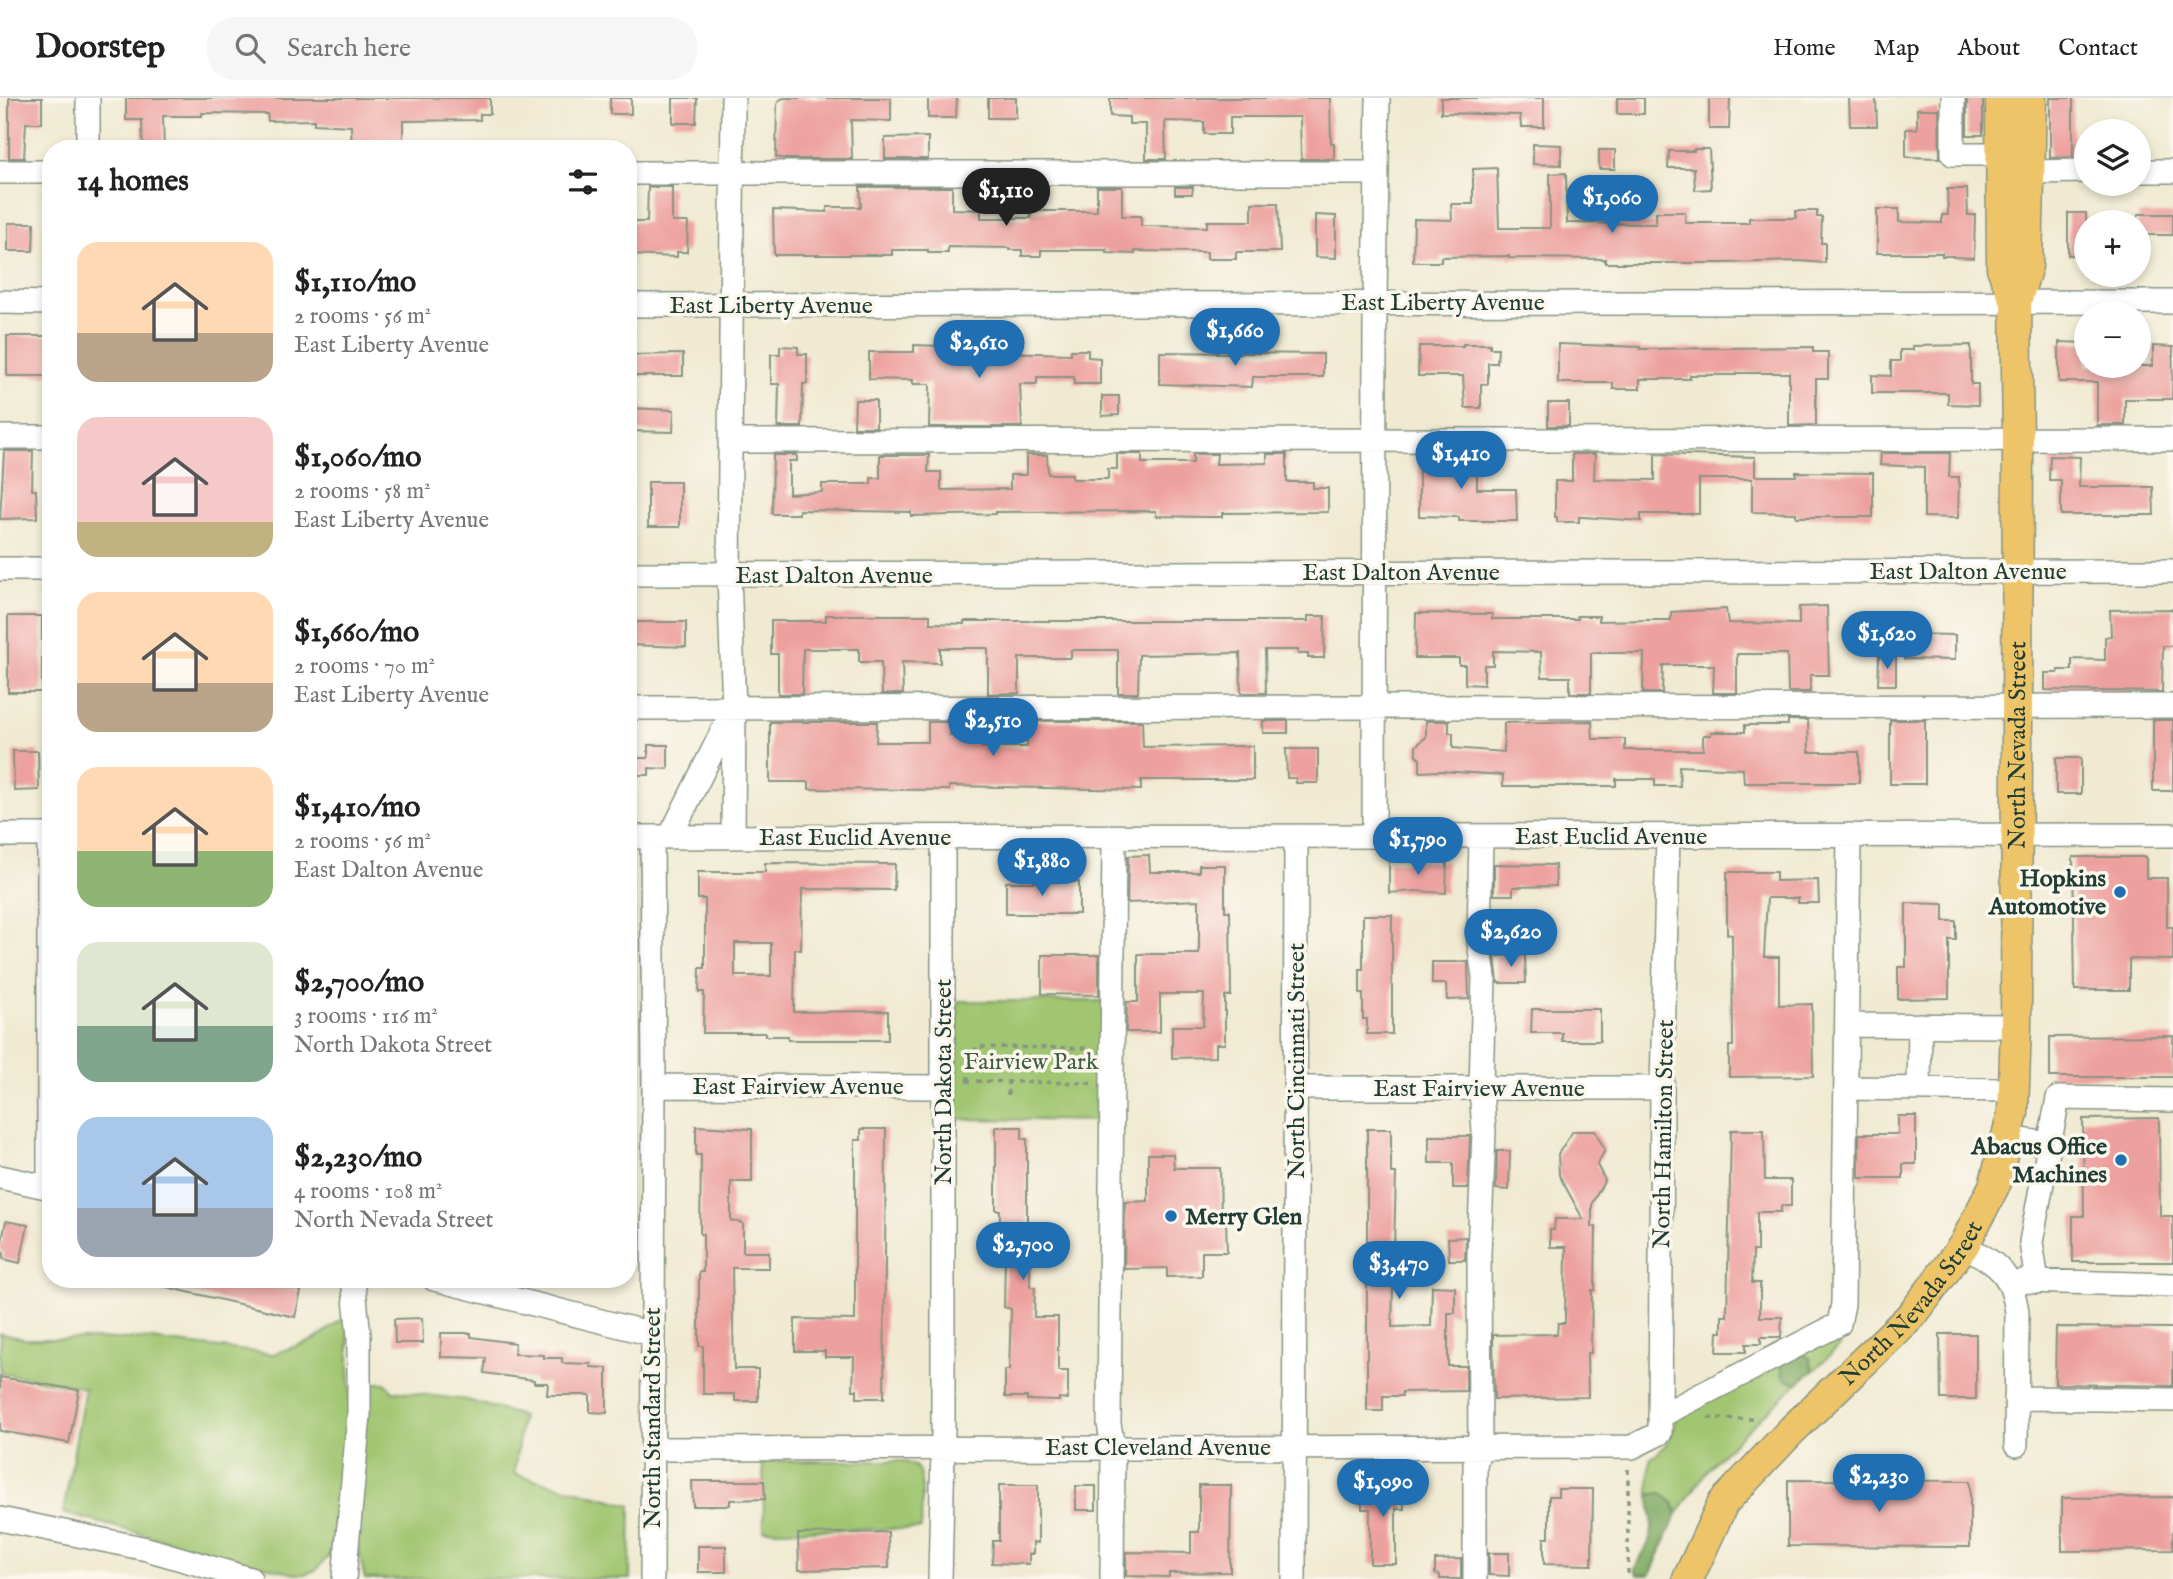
<!DOCTYPE html>
<meta charset="utf-8">
<style>
body{margin:0;font-family:"IM FELL English",serif;background:#f6f6f6;color:#222;height:100vh;display:flex;flex-direction:column;font-size:26px;white-space:nowrap}
*{box-sizing:border-box;margin:0}
p{font-size:23px;color:#767676}
.icon{flex:none;width:38px;height:38px;fill:none;stroke:currentColor;stroke-width:2;stroke-linecap:round;stroke-linejoin:round}
.map{position:relative;flex:1;overflow:hidden}
.side{position:absolute;left:42px;top:42px;width:595px;height:1148px;display:flex;flex-direction:column;background:#fff;border-radius:28px;box-shadow:0 4px 10px #0003}
.side>*{flex:none}
.tools{position:absolute;left:2074px;top:21px;display:grid;gap:14px}
.tools a{display:grid;place-items:center;width:77px;height:77px;border-radius:50%;background:#fff;box-shadow:0 4px 10px #0003;font-size:35px}
.price{position:absolute;translate:-50% -60px;padding:0 16px;border-radius:24px;background:#1f6fb2;color:#fff;font-size:23px;line-height:46px;filter:drop-shadow(0 2px 4px #0008)}
.price::after{content:'';position:absolute;left:50%;top:42px;width:21px;height:16px;margin-left:-10px;background:inherit;clip-path:polygon(0 0,100% 0,50% 100%)}
.price.on{background:#222;color:#fff}
ul{padding:0;list-style:none}
li{display:flex;align-items:center;gap:21px;height:175px;padding:0 35px}
li span{display:grid;place-items:center;flex:none;width:196px;height:140px;border-radius:21px;color:#555}
li>.icon{margin-inline-start:auto}
span .icon{width:84px;height:84px;fill:#fffc;stroke-width:1}
li b{font-size:30px}
h2{display:flex;justify-content:space-between;align-items:center;height:84px;padding:0 35px;font-size:30px}
header{display:flex;align-items:center;gap:42px;box-sizing:border-box;height:98px;padding:0 35px;background:#fff;border-bottom:2px solid #e0e0e0}
header strong{font-size:33px}
nav{display:flex;gap:38px;margin-inline-start:auto;font-size:24px}
.search{width:490px;height:63px;background:#f6f6f6;display:flex;align-items:center;gap:18px;box-sizing:border-box;padding:0 24px;border-radius:28px;color:#767676;font-size:26px}
.map>svg:first-child{display:block}
.green{fill:#a0c671;stroke:#608252;stroke-width:2}
.forest{fill:#80ab63;stroke:#50744c;stroke-width:2}
.building{fill:#eda19f;fill-rule:evenodd}
.lines{fill:none;stroke-linecap:round;stroke-linejoin:round}
.minor-casing{stroke:#889483;stroke-width:26}
.major-casing{stroke:#889483;stroke-width:33}
.path{stroke:#889483;stroke-width:3.5;stroke-dasharray:5 5;stroke-linecap:butt}
.minor{stroke:#fff;stroke-width:23}
.major{stroke:#eec469;stroke-width:30}
.poi-dot{fill:#1f6fb2;stroke:#fbf7ec;stroke-width:2.5}
.labels{text-anchor:middle;stroke-width:7;stroke-linejoin:round;paint-order:stroke}
.street-label{font-size:24px;fill:#1f3d34;stroke:#fbf7ec}
.poi-label{font-size:24px;font-weight:bold;fill:#1f3d34;stroke:#fbf7ec;text-anchor:end}
.park-label{font-size:24px;fill:#3f5f43;stroke:#fbf7ec}
</style>
<header>
<strong>Doorstep</strong>
<div class="search"><svg class="icon" aria-label="search" viewBox="0 0 24 24"><circle cx="10" cy="10" r="6"/><path d="M15 15l6 6"/></svg>Search here</div>
<nav><a>Home</a><a>Map</a><a>About</a><a>Contact</a></nav>
</header>
<div class="map">
<svg width="2173" height="1481" viewBox="0 0 2173 1481">
<rect width="100%" height="100%" fill="#fbf7ec"/>
<filter id="ink" filterUnits="userSpaceOnUse"><feTurbulence type="fractalNoise" baseFrequency=".0143" numOctaves="2"/><feDisplacementMap in="SourceGraphic" scale="14" xChannelSelector="R" yChannelSelector="G"/><feConvolveMatrix kernelMatrix="1 2 1 2 8 2 1 2 1" color-interpolation-filters="sRGB"/></filter>
<filter id="wash" filterUnits="userSpaceOnUse"><feTurbulence type="fractalNoise" baseFrequency=".00686" numOctaves="4" result="noise"/><feDisplacementMap in="SourceGraphic" scale="28" xChannelSelector="R" yChannelSelector="G"/><feGaussianBlur stdDeviation="1.57" result="paint"/><feColorMatrix in="noise" values="0 0 0 0 0 0 0 0 0 0 0 0 0 0 0 0 0 1.4 0 .05"/><feComposite in="paint" operator="in"/></filter>
<g filter="url(#wash)">
<rect width="100%" height="100%" fill="#f0ead2"/>
<path class="green" d="M958,903H1105L1104,1023L957,1021Z
M348,1217L351,1342L336,1442L328,1459L316,1472L306,1476H295L63,1415L85,1290L0,1275V1235L25,1241H142L273,1256L314,1242Z
M1830,1235L1840,1248L1813,1273L1810,1260L1797,1253Z
M1780,1262L1784,1280L1798,1285L1735,1343L1708,1371L1677,1416L1674,1405L1661,1395L1649,1397L1650,1361C1668,1349 1675,1335 1677,1313Z
M363,1285H385L393,1293L467,1302L522,1318L514,1376L631,1407L630,1481H365L357,1447Z
M763,1363H902C907,1365 913,1366 917,1370C925,1381 921,1417 921,1431L764,1432Z"/>
<path class="forest" d="M1797,1253L1810,1260L1813,1273L1798,1285L1784,1280L1780,1262Z
M1661,1395L1674,1405L1677,1416L1650,1477H1638L1634,1471C1653,1442 1656,1432 1649,1397Z"/>
<g id="blocks">
<path class="building" d="M9,0H42V25H26L24,60H9Z
M126,0H490V16H480V22L403,23V51H352L351,28L314,26V22L268,23L267,16L202,15V18H163L164,51H143L142,22H126Z
M610,0H631V16H610Z
M673,0H697L696,25H673Z
M784,0H891V23L851,22L852,61H785L776,59L777,7L779,2Z
M928,0H957L956,20H928Z
M988,0H1016V20H988Z
M1110,0H1330L1331,45H1334V61H1301L1300,19H1230V36H1204V24L1165,23L1166,61H1146V26H1129V19L1110,18Z
M1441,0H1544V29H1521L1520,17L1441,15Z
M1617,0H1644V16H1617Z
M1709,0H1730L1729,31H1709Z
M1849,0H1876L1877,28H1850Z
M1967,0H1983V37H1967Z
M2050,0H2073V59L2050,60Z
M1917,11H1939L1940,60L1906,59V31H1917Z
M928,39V61H885V40Z
M1533,46L1561,47V67L1533,66Z
M1694,51H1709L1711,91L1695,92L1694,70H1668L1669,53H1694Z
M1599,52H1615V71H1599Z
M1497,70L1499,130H1550V76L1566,75L1567,125L1656,126V114H1685V125H1749V120H1796V113H1817V119H1822L1821,145H1825V165L1800,163L1724,165H1605V161L1509,160V158L1441,159V164H1413L1414,121L1452,122L1451,106H1473V71Z
M648,89H672V124H688L687,154H677V159L628,157V124H647Z
M860,89H952V111L981,112V120H1031V113H1097V89H1122V118H1141V128L1207,129V123H1252V105H1278L1280,154H1236V161H1207V154L1135,153V156L1107,155V152H1041V158H1022V152H1009V150L948,149V155H928V152H892V157H774L773,112L827,114V109H861Z
M1175,89H1193L1192,96H1175Z
M1947,91H1967L1968,117H1975L1974,160L1953,159V158H1942V155H1877V111H1899V124L1942,125V117H1948Z
M2068,115H2086V157H2068Z
M2138,116H2173V137H2138Z
M1315,117L1336,118V160L1315,159Z
M8,125H34L33,153H8Z
M7,238H50V278H7Z
M2059,244L2086,245V268H2153V248L2173,249L2172,301H2125V327H2097V284H2059Z
M1463,246H1490V250H1498L1497,265H1488V286H1481V310H1465L1463,278H1418L1419,248H1463Z
M1558,246L1640,249V251L1813,249V254H1828V281H1816V327L1789,328V275H1736V277H1690V281H1640V291H1613V285H1558Z
M914,247L997,250V254L1071,256V252H1088V259L1100,260V286H1074V279H1037V286H1020L1022,329H929L930,286H913V282L869,281V254H914Z
M1971,247V286H1978V307L1948,306V295H1872V277L1891,278V263H1900V252H1913L1912,248Z
M780,248L798,249V256H807V286H803L802,329H778L779,286H771V256H780Z
M1160,254L1323,256V279H1253L1252,289L1160,286Z
M683,256V278H628V257Z
M1102,298H1119V317L1102,318Z
M855,302H876V329H854Z
M1548,305H1569V328H1548Z
M628,310L674,312L673,334L628,333Z
M4,353H33L32,392H36L37,420L0,421Z
M1881,355H1950L1949,379H1959L1958,420L1924,419V369L1880,367Z
M1117,356H1142V365H1193V356H1217L1216,366L1267,365V356H1287V384H1313V390H1328V414L1222,415V419H1204L1156,418V413L995,414V416L911,418V414L799,412V416H772L773,357H797V363H789V396L822,394V386H871V380H880V357H929L928,374H941V392L1010,391V377H1026V357H1047L1048,376H1072V381H1108V371H1117Z
M1419,356H1477V391H1516L1517,423H1459V419L1419,418Z
M1572,356H1595L1594,381L1655,382V356L1755,359V378H1796V374L1873,375V419H1796V415L1752,414V381H1699V416H1641V423L1582,419H1579V424H1557V419H1555V383H1572Z
M2050,358L2080,359L2079,389H2153L2154,417H2061V382H2049Z
M648,384H680V429H648Z
M1827,508L1829,577H1810V594H1788L1787,556H1737V595H1713L1714,567H1663L1662,595H1643L1644,555H1591V595H1570V579H1542L1541,554L1493,553V567H1484V587L1465,586V567H1459V560H1415L1416,515L1492,516V521H1578L1577,518H1599V523L1648,522H1671V514L1726,511L1728,525L1799,526V509Z
M2173,511V548H2163L2162,594L2045,592V575H2058V572H2072V561L2105,562V539L2111,538L2110,512Z
M826,517H930V525L964,526V523H1308V518H1325L1324,560H1308V556H1298V552H1265L1266,595H1241L1240,555L1139,557L1138,595H1118V552H1071V560H1019V595L988,596V550H940V565L902,564L903,596H882L881,564H859V551H803L802,596H778V556H771V523H826Z
M8,518H42V594H8Z
M628,524H686V549L628,547Z
M1903,536L1955,537V562L1904,561Z
M1879,558H1896V587H1878Z
M1788,622H1808L1809,654H1859V685H1744L1743,671L1679,668L1680,688H1655V681H1616V688H1503V677L1440,673L1420,674V661L1416,657V648L1426,639V623H1449V635H1453V650L1504,654V625L1592,623L1593,641H1625V652H1703V637H1711V634H1745V627H1788Z
M1890,622H1925V686H1890Z
M2153,622H2173V693H2153Z
M1027,623H1142L1143,649L1253,648V682H1141V692L949,688V692L809,691V684H770V624H877L876,644H928V624H951L950,637H982V649H1027Z
M1263,623H1288V635H1263Z
M648,647H668V671L649,670V677H628V660H648Z
M1286,651H1318V685H1296V680H1287Z
M13,653H38L39,692L14,693Z
M2056,660H2081V696H2056Z
M1149,757L1150,774H1199V767H1225V813H1230L1231,898H1225V946H1216V959L1172,960V928H1203L1204,896H1160V934H1126L1127,904H1138V856H1199V802L1127,805L1128,758Z
M2073,759H2146V780H2167V829H2173V862L2129,861V892H2075Z
M1389,763L1447,764L1446,795L1415,793L1389,795Z
M765,765L895,766L894,792L802,791L801,852L795,851L794,914L888,913V942H788V938H766V935H703L704,894H699L700,870H705V801H698V774H765ZM735,845H771V878H735Z
M1494,766L1555,767L1556,788L1513,789V797H1494Z
M1727,774H1776V783L1818,782L1819,805H1798V800H1767L1764,859H1779V907L1812,906L1813,978L1729,979V948H1733L1732,837L1727,836Z
M1006,784H1079V816H1006Z
M1906,805L1944,806V823H1956V842H1949V900L1898,901V869H1906Z
M1363,817H1392V936H1367V921H1363V896H1360V871H1363Z
M1042,857H1099V897L1042,896Z
M1525,857L1526,885H1498L1495,858Z
M1432,864H1468L1469,901L1447,902L1446,886H1432Z
M1532,911H1600V943H1562V935H1531Z
M2173,938V979H2050V939Z
M1898,1018H1916V1066H1903V1080H1859V1036H1898Z
M2159,1020L2160,1118H2173V1164H2073V1118H2084L2083,1021Z
M696,1028L752,1031V1084H731V1123L743,1125V1154H769V1170H732L734,1271H758V1303H735V1296H703V1248H699V1174H703V1136H700L701,1057H696Z
M996,1029H1022V1041H1027V1139H1031L1030,1189L1035,1190L1034,1219H1058V1273H1068V1301L1059,1300V1303L1027,1302V1299H1005V1272H1009L1011,1211L1004,1209L1005,1160H999L1000,1112H996Z
M861,1031H886L884,1300H857V1292H853L854,1259H825V1253H795V1221L855,1222V1042H861Z
M1367,1031H1391V1075H1396L1392,1229L1431,1228L1432,1188L1455,1189V1215H1448V1268H1466V1293L1402,1294V1298H1383V1313H1367Z
M1731,1032H1764L1765,1082H1791V1108H1781V1114H1757V1153H1753L1752,1185H1760V1219H1782L1781,1239H1761V1246H1746V1254H1717L1718,1234H1722V1218H1727Z
M1573,1033H1595L1605,1052L1597,1067L1605,1082L1592,1105V1129H1596L1595,1192H1592L1591,1255H1587L1588,1299L1494,1301L1493,1237L1557,1236L1558,1225H1565L1566,1149H1550V1132H1554L1555,1121H1583L1559,1077L1558,1056Z
M1429,1038H1470L1468,1090H1453V1065H1429Z
M1497,1053H1510L1509,1092L1496,1091Z
M1148,1056H1173L1174,1070H1220L1221,1121H1226L1227,1154H1202V1178L1167,1179V1170L1124,1171L1125,1104L1148,1103Z
M6,1123L28,1127L20,1165L3,1161L4,1154L0,1153Z
M1466,1139L1465,1162H1449L1448,1140Z
M163,1181H254L301,1193L295,1219L162,1188Z
M422,1220L423,1245H395L394,1221Z
M2056,1229L2173,1230V1288L2055,1286Z
M441,1235H471V1239L515,1245L514,1256L544,1257V1260H562V1265L591,1266V1269L607,1270V1315L590,1314V1297H547L548,1285H534V1282L484,1275L486,1260L441,1259Z
M1940,1236H1976V1301H1941Z
M0,1279L79,1292L69,1345L0,1333Z
M1788,1382L1970,1383V1449L1788,1448Z
M692,1383H764L765,1401L730,1402V1407L725,1408H693Z
M1362,1385H1403L1404,1411H1396V1466H1370V1411H1362Z
M999,1387H1038V1445L1033,1444V1456H1029V1466L992,1465L993,1443H999Z
M1199,1387H1231L1230,1474L1169,1475V1479L1126,1478V1454L1191,1455V1434H1199Z
M1076,1388H1096V1412H1076Z
M1558,1391H1593L1592,1467L1544,1466V1440H1549V1398H1558Z
M2173,1399V1452L2062,1453V1400Z
M888,1434L889,1470L799,1472L798,1436Z
M698,1448H726V1474H698Z
M1489,1455H1509V1478L1489,1477Z
M1461,1461V1481H1440V1477L1435,1476V1462Z"/>
</g>
</g>
<g filter="url(#ink)">
<use href="#blocks" fill-opacity="0" stroke="#889483" stroke-width="2"/>
<g class="lines">
<defs>
<path id="minor" d="M733,0L729,477L734,610L733,739
M1953,0V56H2001
M88,51V0
M2138,73H2173
M0,74H51
M2030,74L2086,73
M628,75H1377
M0,204L51,205
M628,207L2173,204
M0,339H51
M730,343L2173,341
M0,471H51
M628,476L2173,473
M628,610L2173,608
M0,737H51
M49,737V1089
M1374,738L1375,204L1378,0
M628,739L2173,737
M670,739L731,616
M1847,927L2016,928
M654,988L943,989
M1296,990H1662
M1846,990L2014,992
M1919,991L1920,927
M2006,1040L2050,1046
M0,1079L51,1090
M1964,1147C1997,1167 2011,1172 2017,1214L2016,1347
M434,1181L652,1236
M2023,1183L2173,1187
M2037,1184L2031,1144L2058,1000L2173,1002
M2016,1300L2173,1302
M1660,1318L1839,1226L1843,1206L1849,737
M652,1351L1632,1349L1660,1335L1662,990L1668,738
M0,1421L147,1451L250,1481
M344,1481L359,1317V1238L353,1181
M652,1481L654,988L652,739
M940,1481L943,1349V739
M1112,1481L1113,1349L1109,1326L1114,739
M1294,1481L1296,738
M1475,1481V1367L1480,1349L1479,1155L1484,1034L1481,990L1484,879L1479,844L1481,738"/>
<g id="major">
<path d="M2001,0L2002,170L2016,204"/>
<path id="s1" d="M1688,1481L1723,1405L1792,1332L1913,1216L1964,1147L1994,1088L2013,1015L2016,928L2018,341L2016,204L2027,168L2031,0"/>
</g>
</defs>
<use href="#minor" class="minor-casing"/>
<use href="#major" class="major-casing"/>
<path class="path" d="M966,983L1092,985
M967,983L973,966L976,949L1086,950L1090,966
M1008,997V985
M1708,1320L1754,1321
M1628,1371V1481"/>
<use href="#minor" class="minor"/>
<use href="#major" class="major"/>
</g>
</g>
<g class="poi-dot">
<circle cx="2120" cy="794" r="7"/>
<circle cx="2121" cy="1062" r="7"/>
<circle cx="1171" cy="1118" r="7"/>
</g>
<g class="labels">
<g class="street-label">
<text x="1443" y="212">East Liberty Avenue</text>
<text x="771" y="215">East Liberty Avenue</text>
<text x="1968" y="481">East Dalton Avenue</text>
<text x="1401" y="482">East Dalton Avenue</text>
<text x="834" y="485">East Dalton Avenue</text>
<text dy="8" stroke="none"><textPath href="#s1" startOffset="947">North Nevada Street</textPath></text>
<text x="1611" y="746">East Euclid Avenue</text>
<text x="855" y="747">East Euclid Avenue</text>
<text transform="translate(1296 963) rotate(-90)" y="8">North Cincinnati Street</text>
<text transform="translate(943 984) rotate(-90)" y="8">North Dakota Street</text>
<text x="798" y="996">East Fairview Avenue</text>
<text x="1479" y="998">East Fairview Avenue</text>
<text transform="translate(1663 1036) rotate(-89)" y="8">North Hamilton Street</text>
<text dy="8" stroke="none"><textPath href="#s1" startOffset="359">North Nevada Street</textPath></text>
<text transform="translate(652 1320) rotate(-90)" y="8">North Standard Street</text>
<text x="1158" y="1357">East Cleveland Avenue</text>
</g>
<g class="poi-label">
<text x="2106" y="788">Hopkins<tspan x="2106" dy="28">Automotive</tspan></text>
<text x="2107" y="1056">Abacus Office<tspan x="2107" dy="28">Machines</tspan></text>
<text x="1185" y="1126" text-anchor="start">Merry Glen</text>
</g>
<g class="park-label">
<text x="1031" y="971">Fairview Park</text>
</g>
</g>
</svg>
<div class="tools">
<a><svg class="icon" aria-label="layers" viewBox="0 0 24 24"><path d="M12 4l9 5-9 5-9-5zM3 14l9 5 9-5"/></svg></a>
<a>+</a>
<a>−</a>
</div>
<b class="price on" style="left:1006px;top:130px">$1,110</b>
<b class="price" style="left:1612px;top:137px">$1,060</b>
<b class="price" style="left:1235px;top:270px">$1,660</b>
<b class="price" style="left:979px;top:282px">$2,610</b>
<b class="price" style="left:1461px;top:393px">$1,410</b>
<b class="price" style="left:1887px;top:573px">$1,620</b>
<b class="price" style="left:993px;top:660px">$2,510</b>
<b class="price" style="left:1418px;top:779px">$1,790</b>
<b class="price" style="left:1042px;top:800px">$1,880</b>
<b class="price" style="left:1511px;top:871px">$2,620</b>
<b class="price" style="left:1023px;top:1184px">$2,700</b>
<b class="price" style="left:1399px;top:1203px">$3,470</b>
<b class="price" style="left:1879px;top:1416px">$2,230</b>
<b class="price" style="left:1383px;top:1421px">$1,090</b>
<section class="side">
<h2>14 homes<svg class="icon" aria-label="filters" viewBox="0 0 24 24"><path d="M4 7h16M4 17h16"/><circle cx="9" cy="7" r="2"/><circle cx="15" cy="17" r="2"/></svg></h2>
<ul>
<li><span style="background:linear-gradient(#ffd9b3 65%,#b9a48a 0)"><svg class="icon" aria-label="home" viewBox="0 0 24 24"><path d="M3 11l9-7 9 7M6 9v11h12V9"/></svg></span><div><b>$1,110/mo</b><p>2 rooms · 56 m²</p><p>East Liberty Avenue</p></div></li>
<li><span style="background:linear-gradient(#f6c9c9 75%,#c2b280 0)"><svg class="icon" aria-label="home" viewBox="0 0 24 24"><path d="M3 11l9-7 9 7M6 9v11h12V9"/></svg></span><div><b>$1,060/mo</b><p>2 rooms · 58 m²</p><p>East Liberty Avenue</p></div></li>
<li><span style="background:linear-gradient(#ffd9b3 65%,#b9a48a 0)"><svg class="icon" aria-label="home" viewBox="0 0 24 24"><path d="M3 11l9-7 9 7M6 9v11h12V9"/></svg></span><div><b>$1,660/mo</b><p>2 rooms · 70 m²</p><p>East Liberty Avenue</p></div></li>
<li><span style="background:linear-gradient(#ffd9b3 60%,#8fb573 0)"><svg class="icon" aria-label="home" viewBox="0 0 24 24"><path d="M3 11l9-7 9 7M6 9v11h12V9"/></svg></span><div><b>$1,410/mo</b><p>2 rooms · 56 m²</p><p>East Dalton Avenue</p></div></li>
<li><span style="background:linear-gradient(#dfe7d0 60%,#7fa58c 0)"><svg class="icon" aria-label="home" viewBox="0 0 24 24"><path d="M3 11l9-7 9 7M6 9v11h12V9"/></svg></span><div><b>$2,700/mo</b><p>3 rooms · 116 m²</p><p>North Dakota Street</p></div></li>
<li><span style="background:linear-gradient(#a9c7e8 65%,#9aa5b1 0)"><svg class="icon" aria-label="home" viewBox="0 0 24 24"><path d="M3 11l9-7 9 7M6 9v11h12V9"/></svg></span><div><b>$2,230/mo</b><p>4 rooms · 108 m²</p><p>North Nevada Street</p></div></li>
</ul>
</section>
</div>
